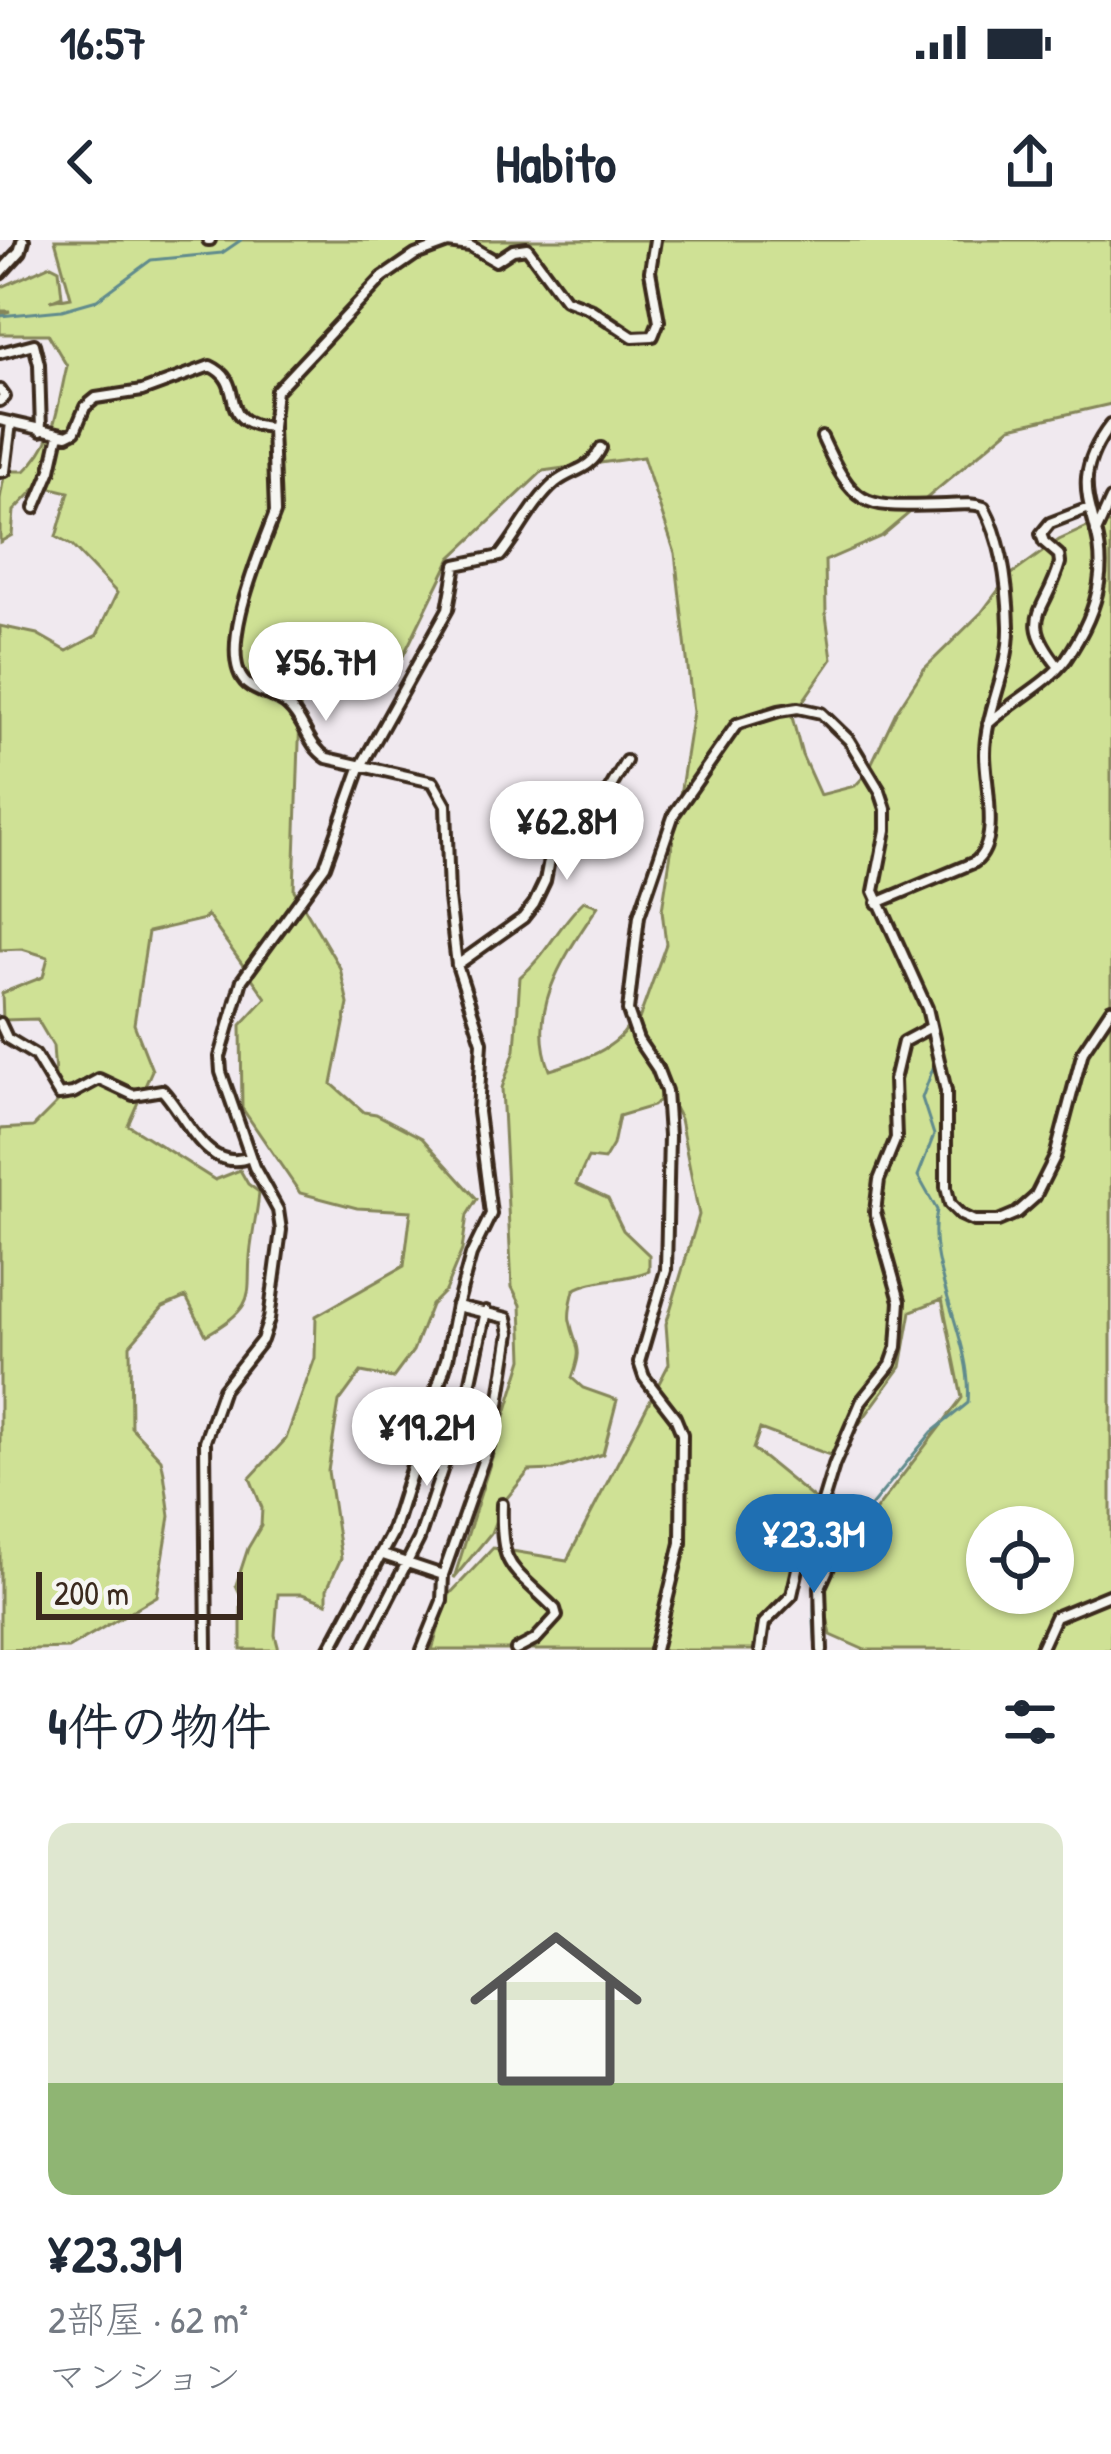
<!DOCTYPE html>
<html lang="ja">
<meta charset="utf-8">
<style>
body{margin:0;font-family:"Patrick Hand","Klee One",sans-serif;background:#f6f6f7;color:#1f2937;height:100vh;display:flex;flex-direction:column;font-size:45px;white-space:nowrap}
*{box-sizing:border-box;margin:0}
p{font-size:39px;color:#747a83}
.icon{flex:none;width:66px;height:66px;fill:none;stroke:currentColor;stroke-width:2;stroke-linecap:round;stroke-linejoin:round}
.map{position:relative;height:1410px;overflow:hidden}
.sheet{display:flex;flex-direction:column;background:#fff;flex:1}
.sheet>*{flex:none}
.tools{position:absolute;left:966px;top:1266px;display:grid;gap:24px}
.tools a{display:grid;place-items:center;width:108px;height:108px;border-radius:50%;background:#fff;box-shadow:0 3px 9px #0004;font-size:60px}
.scale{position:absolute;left:36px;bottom:30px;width:207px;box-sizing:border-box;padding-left:12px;border:6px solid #3b2a1e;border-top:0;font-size:33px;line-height:42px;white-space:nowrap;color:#3b2a1e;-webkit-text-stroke:9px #f6f6f2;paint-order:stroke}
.price{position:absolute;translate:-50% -102px;padding:0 27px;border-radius:42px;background:#fff;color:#222;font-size:39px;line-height:78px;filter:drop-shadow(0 3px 6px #0008)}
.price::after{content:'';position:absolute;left:50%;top:72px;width:36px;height:27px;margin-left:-18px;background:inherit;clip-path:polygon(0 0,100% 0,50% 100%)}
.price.current{background:#1f6fb2;color:#fff}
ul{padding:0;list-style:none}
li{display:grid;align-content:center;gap:24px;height:636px;padding:0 48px}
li+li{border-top:3px solid #e0e1e3}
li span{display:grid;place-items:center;height:372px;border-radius:24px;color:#555}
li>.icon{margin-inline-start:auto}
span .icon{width:216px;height:216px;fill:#fffc;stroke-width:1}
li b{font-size:51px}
h2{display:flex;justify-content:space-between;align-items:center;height:144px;padding:0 48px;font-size:51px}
.status{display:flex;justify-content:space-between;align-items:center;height:84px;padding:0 60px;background:#fff;direction:ltr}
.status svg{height:33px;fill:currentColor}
header{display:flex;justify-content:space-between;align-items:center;height:156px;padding:0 48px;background:#fff;font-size:54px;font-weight:800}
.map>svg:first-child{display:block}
.green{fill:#cfe195;stroke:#85865a;stroke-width:3;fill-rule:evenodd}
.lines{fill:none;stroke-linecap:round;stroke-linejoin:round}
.stream{stroke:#618b8d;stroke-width:3}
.minor-casing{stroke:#3b2a1e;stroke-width:16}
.tertiary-casing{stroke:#3b2a1e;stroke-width:18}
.minor{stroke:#f6f6f2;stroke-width:8}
.tertiary{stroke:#f6f6f2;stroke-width:9}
</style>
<div class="status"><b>16:57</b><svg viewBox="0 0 49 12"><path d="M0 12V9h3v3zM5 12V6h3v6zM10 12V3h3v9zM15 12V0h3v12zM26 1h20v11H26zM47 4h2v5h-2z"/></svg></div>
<header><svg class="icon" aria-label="back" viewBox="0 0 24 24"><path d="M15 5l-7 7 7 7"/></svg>Habito<svg class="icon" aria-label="share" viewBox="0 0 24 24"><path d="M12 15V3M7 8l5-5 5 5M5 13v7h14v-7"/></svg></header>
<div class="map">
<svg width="1111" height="1410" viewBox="0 0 1111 1410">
<rect width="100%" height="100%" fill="#f0e9ef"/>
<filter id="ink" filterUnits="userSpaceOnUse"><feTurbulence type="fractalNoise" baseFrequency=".00833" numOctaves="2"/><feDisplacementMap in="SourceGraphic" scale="24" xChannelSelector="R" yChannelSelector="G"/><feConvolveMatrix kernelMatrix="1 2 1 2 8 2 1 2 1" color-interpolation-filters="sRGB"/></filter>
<g filter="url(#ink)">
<path class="green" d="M55,0H1111V164L1011,187L882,296L825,321L826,375L832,419L792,477L802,515L820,555L855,546L867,533L896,472L924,429L982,372L1009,336L1059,300L1094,284H1111V1410H865L831,1395L820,1343L962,1158L942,1059L911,1071L901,1127L835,1217L760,1189L753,1209L817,1261L796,1354L761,1396L762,1410H432L448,1356L493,1308L567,1320L669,1124L666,1084L699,975L680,879L660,841L663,856L653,866L619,876L613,905L604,920L588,918L576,944L608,959L623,990L649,1015V1031C625,1041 592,1038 574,1050C572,1059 568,1072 570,1081C576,1110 584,1105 572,1138L583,1148L617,1160L603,1214L554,1230L529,1231L502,1264L491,1293L454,1338L523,1119L521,1065L512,1047L502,848L515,810L520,737C548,714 558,685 584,661L598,666C565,716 526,768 550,830C577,822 621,809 631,780L654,821L638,782L666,704L662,670L693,472L675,313L643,217L543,231L451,318L390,443L301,444L294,650L340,728L348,764L332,844L364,872L376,874L422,898L477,959L467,975L462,1010L445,1051L431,1065L413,1111L393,1138L361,1132L339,1162L328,1231L341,1318L327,1349V1363L302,1354H278L275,1395L279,1410H241V1356L236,1345L248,1308L261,1286L262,1268L250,1238L286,1199L315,1118L316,1076L404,1026L411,971L357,968L300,953L242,868L241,785L266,758L207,675L205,679L148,692L134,784L152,830L128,885L215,940L240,930L248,944L259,952C258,968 254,984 252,1000C243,1052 265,1062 206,1095L186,1057L163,1067L130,1105L131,1187L161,1219L164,1233L170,1276L157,1356L68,1408L0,1410V889L33,887L57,863L53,806L37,779L3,780L2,753L43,737L48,717L22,709L0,710V386L37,394L67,411L97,395L117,353L72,306L56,297L69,252L39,245L14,271L12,295L0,302V259L5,231H25C57,201 57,166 67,126L48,94H0V74L10,71H0V48L51,25L59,29L62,56L50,61L71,57ZM987,1287H1053V1353H987Z"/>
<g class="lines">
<path class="stream" d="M0,76L62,70L97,60L151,20L222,13L241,0
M834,1311L932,1192L968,1163C974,1100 924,1029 937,970L918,936L934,895L922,858L936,820
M816,1410C814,1381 809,1350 826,1324"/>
<defs>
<path id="minor" d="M208,0H210
M0,113L34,104L39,124L41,191
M0,150L5,157L0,161
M0,180L67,195L75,191L85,167L96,158L142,151L210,126C250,144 212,184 272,187L275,273C262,308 214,415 247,444C259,454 276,455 288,466C305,481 307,505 327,518L433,542L446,565L449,658L457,725L482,802L478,872L491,974L471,1015L457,1066L507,1078L510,1093L496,1184L443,1335L442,1361L422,1410
M272,187L276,151L383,37L415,15L448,3L470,6L496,21L513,10L527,8L565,59L589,68L633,97L653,96L659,81L650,31L655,0
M822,197C857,274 866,266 946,265C960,265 970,262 984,267C1002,300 1008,348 1009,386C1010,431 985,470 985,514C985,545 1001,602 975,622L877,663
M0,232L5,231L11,183
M35,268L51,230L59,194
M1096,292L1111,259
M1059,427C1017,375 1046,374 1060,323L1059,315L1044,302L1041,294L1050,283L1089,268
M988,484C1012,461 1048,444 1066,419C1081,397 1095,370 1099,343C1110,276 1058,253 1111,184
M457,725L523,678L534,664L545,641L553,599L600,566L626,521
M0,783L7,798L35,815L59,855L73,853L99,839L133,855L162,850C186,875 206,935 250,917
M453,1198L486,1207
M502,1264C500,1330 511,1325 555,1369L557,1376L535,1400L516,1410
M819,1288L834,1316L820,1347L822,1410
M383,1315L443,1335
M207,1410L205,1201L223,1149L262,1100L269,1079L281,990L278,970L254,927L221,832L220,817L242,740L325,626L360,528L448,369L456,325L500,316C518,294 533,262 555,243C572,229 590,231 601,208
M362,1410L419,1299L470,1146L486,1071
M655,1410L681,1303L682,1194L675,1177L644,1137L639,1122L666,1030L669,896L666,851L657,828L638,800L628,771L639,676L674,574L737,484L779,471L798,468L821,473L849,500L880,551L886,569V590L874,651L927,768L946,851V947L950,964L961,975L974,981H998L1017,973L1035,957L1055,917L1083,811L1111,769
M760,1410L764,1383L792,1355L800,1320L819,1288L821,1268L834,1225L862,1160L891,1124L897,1107L900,1061L875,972L879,940L896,898L894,840L903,802L931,787
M1040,1410L1055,1377L1111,1354"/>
<path id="tertiary" d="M0,33L20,11L23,0
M330,1410L392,1293L447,1118L457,1066"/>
</defs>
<use href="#minor" class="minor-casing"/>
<use href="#tertiary" class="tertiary-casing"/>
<use href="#minor" class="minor"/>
<use href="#tertiary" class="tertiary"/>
</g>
</g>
</svg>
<div class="tools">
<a><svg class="icon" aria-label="locate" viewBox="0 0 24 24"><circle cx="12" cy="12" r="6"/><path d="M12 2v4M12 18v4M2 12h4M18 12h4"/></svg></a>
</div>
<div class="scale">200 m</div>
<b class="price" style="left:326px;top:484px">¥56.7M</b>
<b class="price" style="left:567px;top:643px">¥62.8M</b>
<b class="price" style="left:427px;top:1249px">¥19.2M</b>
<b class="price current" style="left:814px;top:1356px">¥23.3M</b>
</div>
<section class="sheet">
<h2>4件の物件<svg class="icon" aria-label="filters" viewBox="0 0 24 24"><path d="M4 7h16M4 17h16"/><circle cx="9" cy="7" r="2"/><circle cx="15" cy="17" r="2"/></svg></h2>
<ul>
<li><span style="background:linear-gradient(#dfe7d0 70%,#8fb573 0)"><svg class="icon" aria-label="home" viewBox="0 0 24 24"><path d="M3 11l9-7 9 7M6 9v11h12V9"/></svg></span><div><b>¥23.3M</b><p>2部屋 · 62 m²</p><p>マンション</p></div></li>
</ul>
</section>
